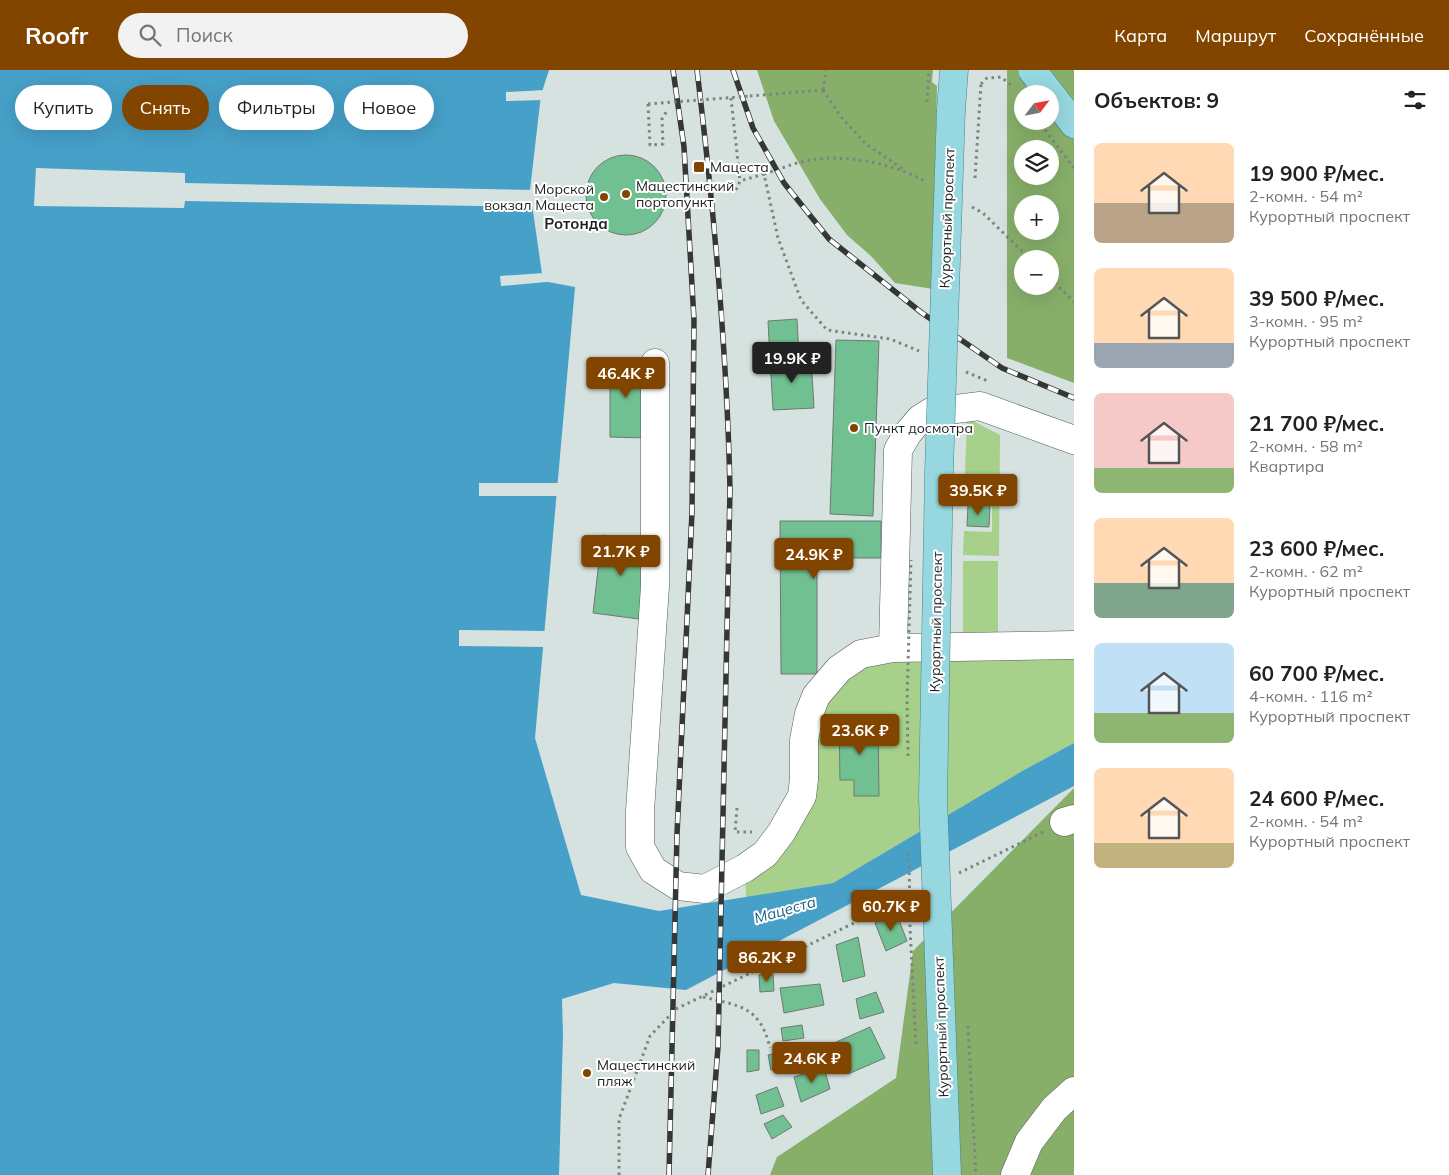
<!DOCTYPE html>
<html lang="ru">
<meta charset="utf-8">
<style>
body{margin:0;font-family:Mulish,sans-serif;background:#f2f2f2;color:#222;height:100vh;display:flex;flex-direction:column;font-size:19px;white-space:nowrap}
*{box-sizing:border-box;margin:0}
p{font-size:16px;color:#767676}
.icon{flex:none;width:28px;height:28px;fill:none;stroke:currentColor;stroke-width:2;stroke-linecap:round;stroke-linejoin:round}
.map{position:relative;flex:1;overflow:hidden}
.panel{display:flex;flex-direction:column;background:#fff;width:375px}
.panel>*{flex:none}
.guide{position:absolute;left:15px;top:15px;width:475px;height:45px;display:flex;gap:10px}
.needle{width:32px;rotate:58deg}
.controls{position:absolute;left:1014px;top:15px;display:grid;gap:10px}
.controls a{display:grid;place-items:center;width:45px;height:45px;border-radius:50%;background:#fff;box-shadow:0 5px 20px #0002;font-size:25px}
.price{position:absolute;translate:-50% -42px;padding:0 11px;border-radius:5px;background:#814500;color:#fff;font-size:16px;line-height:32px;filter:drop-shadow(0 1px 2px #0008)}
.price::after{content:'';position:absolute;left:50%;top:30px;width:15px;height:11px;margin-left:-8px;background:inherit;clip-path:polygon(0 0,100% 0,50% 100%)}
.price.on{background:#222;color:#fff}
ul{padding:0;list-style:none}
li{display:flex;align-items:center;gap:15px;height:125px;padding:0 20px}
li span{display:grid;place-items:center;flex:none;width:140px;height:100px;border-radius:8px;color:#555}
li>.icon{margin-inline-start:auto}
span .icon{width:60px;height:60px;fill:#fffc;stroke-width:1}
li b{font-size:21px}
h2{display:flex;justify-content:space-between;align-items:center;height:60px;padding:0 20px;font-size:21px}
.chip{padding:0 18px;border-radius:22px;background:#fff;box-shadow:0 5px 20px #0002;font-size:18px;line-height:45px}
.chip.on{background:#814500;color:#fff}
header{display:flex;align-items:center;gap:30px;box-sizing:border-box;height:70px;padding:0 25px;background:#814500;color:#fff}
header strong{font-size:24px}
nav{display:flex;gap:28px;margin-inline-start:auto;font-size:18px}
.search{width:350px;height:45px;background:#f2f2f2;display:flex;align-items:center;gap:12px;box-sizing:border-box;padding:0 18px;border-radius:28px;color:#767676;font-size:19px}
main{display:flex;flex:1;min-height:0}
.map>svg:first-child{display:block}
.green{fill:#a7d08a}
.forest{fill:#87af6a;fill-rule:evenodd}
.water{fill:#46a0c8}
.pier{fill:#d6e2df}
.building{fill:#71c092;stroke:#707873}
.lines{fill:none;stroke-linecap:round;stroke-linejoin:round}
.minor-casing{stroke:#535d5b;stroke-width:29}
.major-casing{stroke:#3f868f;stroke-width:29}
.path{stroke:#7c8482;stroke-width:3;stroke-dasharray:2.5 4;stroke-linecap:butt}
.minor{stroke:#fff;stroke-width:28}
.major{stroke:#97d7df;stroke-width:28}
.rail-casing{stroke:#333837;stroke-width:5.5}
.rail{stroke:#fff;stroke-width:4;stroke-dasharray:11;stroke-linecap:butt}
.major-bridge-casing{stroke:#3f868f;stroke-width:29;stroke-linecap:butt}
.path-bridge{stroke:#7c8482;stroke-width:3;stroke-dasharray:2.5 4;stroke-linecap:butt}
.major-bridge{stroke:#97d7df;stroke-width:28}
.poi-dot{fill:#814500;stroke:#fff;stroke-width:2}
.labels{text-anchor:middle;stroke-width:4;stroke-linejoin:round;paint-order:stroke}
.poi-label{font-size:14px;fill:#1d2121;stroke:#fff;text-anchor:start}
.street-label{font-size:14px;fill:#1d2121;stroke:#fff}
.neighbourhood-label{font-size:15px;font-weight:bold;fill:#1d2121;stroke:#fff}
.water-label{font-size:15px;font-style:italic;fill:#1b5f7c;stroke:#fff}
</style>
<header>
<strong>Roofr</strong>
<div class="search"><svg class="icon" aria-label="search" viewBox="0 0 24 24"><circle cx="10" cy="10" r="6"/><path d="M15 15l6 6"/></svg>Поиск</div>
<nav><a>Карта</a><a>Маршрут</a><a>Сохранённые</a></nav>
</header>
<main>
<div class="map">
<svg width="1074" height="1105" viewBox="0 0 1074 1105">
<rect width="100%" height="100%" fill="#d6e2df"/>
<path class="green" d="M967,348L1000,365L999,486L963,485L964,461L992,462V434L964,433Z
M963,491H998V581L1074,575V673L1024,700L833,813L746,828L745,799L781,763L804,670L839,599L963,581Z"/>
<path class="forest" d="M757,0H933L932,12L937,16L933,219L895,213L871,186L847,165L820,129L774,51Z
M1007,0H1074V313L1007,288ZM1022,24H1050V51H1022ZM1022,79H1050V106H1022ZM1022,134H1050V161H1022ZM1022,189H1050V216H1022Z
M1074,718V1105H770L777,1087L896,1008L913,881Z"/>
<path class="water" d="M0,0H549L541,25L530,120L543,211L575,217L535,668L581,825L659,841L833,813L1024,700L1074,673V716L686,920L614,913L562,929L563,965L559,1105H0Z"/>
<path class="pier" d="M545,20L543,30L506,31V22Z
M36,98L185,103V113L532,120L533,137L185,131L184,138L34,136Z
M544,203L545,209L557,211L501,216L500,206Z
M479,413H560L559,426H479Z
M459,560L547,561L546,577L459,576Z"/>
<path class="building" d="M586 125a40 40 0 1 1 80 0a40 40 0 1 1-80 0Z
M797,249L799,287L770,289L768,251Z
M836,270L879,271L873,446L830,444Z
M811,287L814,338L773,340L770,289Z
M604,290H636V300H642L647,368L610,367V313H604Z
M968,434L990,435L989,457L967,456Z
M780,451H881V488H817V604H781Z
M602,465L649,471L639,549L593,543Z
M839,650H878L879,726H854V710H840Z
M896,842L907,871L886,881L875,853Z
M858,867L865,906L843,912L836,875Z
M773,904L774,921L760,922L759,905Z
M820,914L824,935L784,943L780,918Z
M876,922L884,942L860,949L856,929Z
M802,955L804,968L783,971L781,958Z
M870,957L885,988L848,1004L834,973Z
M747,980H759V1000L747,1002Z
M788,981L792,994L771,1000L768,985Z
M824,998L830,1019L801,1032L794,1007Z
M777,1017L784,1036L761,1044L756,1025Z
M783,1045L792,1057L772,1069L764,1054Z"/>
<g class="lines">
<defs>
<path id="minor" d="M655,293V516L640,741V777L653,800L678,816L705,819L745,798L765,784L781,763L802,726L804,709V670L809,644L816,626L839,599L861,584L893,578L1074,575
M893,578L898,380L908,363L920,349L931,342L980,336L1074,370
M1064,752L1074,749
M1015,1105L1029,1072L1054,1039L1074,1021"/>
<path id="major" d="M1032,0L1074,54
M951,40L954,0"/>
</defs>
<use href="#minor" class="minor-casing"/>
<use href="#major" class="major-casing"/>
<path class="path" d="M981,14L987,8L1001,7L1012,16
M823,20L842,48L866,74L903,99
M823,20L826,0
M750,26L823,20
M731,28L740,111
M648,34L650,75L663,74L662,49L668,39
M1045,60L1074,98
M764,104C778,100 791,94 805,91C843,83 891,93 925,111
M736,120L740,111L764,104L778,168L801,230L827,260L890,269L919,281
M972,137L983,143L1030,189
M1050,208L1074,232
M966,302L990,312
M737,738L735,762H752
M959,803L1043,762
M703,927C740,936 760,936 770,978
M619,1105V1049L650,966L676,939L912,825"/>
<use href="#minor" class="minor"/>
<use href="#major" class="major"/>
<defs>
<path id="rail" d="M697,0C714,140 727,279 730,420L718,977L708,1105
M733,0L753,58L784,113L829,169L922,243L1002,298L1074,328
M669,1105L677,764L692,442L694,250L684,77L673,0"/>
</defs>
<use href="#rail" class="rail-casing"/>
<use href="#rail" class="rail"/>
<defs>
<path id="major-bridge" d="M947,1105L933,728L939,401L951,40"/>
</defs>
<use href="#major-bridge" class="major-bridge-casing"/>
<path class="path-bridge" d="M927,32L929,0
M648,34L750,26
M975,108L981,14
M908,686L907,630L911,490
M909,783L910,857L916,976
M968,956L976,1105"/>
<use href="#major-bridge" class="major-bridge"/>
</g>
<g class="poi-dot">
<rect x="693" y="91" width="12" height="12" rx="2.5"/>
<circle cx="626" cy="124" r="5"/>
<circle cx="604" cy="127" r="5"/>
<circle cx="854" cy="358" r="5"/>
<circle cx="587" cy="1003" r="5"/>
</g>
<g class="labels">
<g class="poi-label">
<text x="710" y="102">Мацеста</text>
<text x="636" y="121">Мацестинский<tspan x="636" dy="16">портопункт</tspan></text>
<text x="594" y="124" text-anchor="end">Морской<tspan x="594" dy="16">вокзал Мацеста</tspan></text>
<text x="864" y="363">Пункт досмотра</text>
<text x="597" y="1000">Мацестинский<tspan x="597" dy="16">пляж</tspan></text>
</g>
<g class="street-label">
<text transform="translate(947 148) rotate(-88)" y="5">Курортный проспект</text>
<text transform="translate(936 552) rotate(-89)" y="5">Курортный проспект</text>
<text transform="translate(941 957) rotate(-92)" y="5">Курортный проспект</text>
</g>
<g class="neighbourhood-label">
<text x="576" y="159">Ротонда</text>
</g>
<g class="water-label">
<text transform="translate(785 840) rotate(-16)" y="5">Мацеста</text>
</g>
</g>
</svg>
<div class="controls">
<a><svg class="needle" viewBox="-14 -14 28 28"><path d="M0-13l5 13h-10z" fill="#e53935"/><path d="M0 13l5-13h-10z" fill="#767676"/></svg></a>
<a><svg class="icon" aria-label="layers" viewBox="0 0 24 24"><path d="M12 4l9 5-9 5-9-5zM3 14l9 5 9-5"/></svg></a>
<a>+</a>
<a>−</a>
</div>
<b class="price on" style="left:792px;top:314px">19.9K ₽</b>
<b class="price" style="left:626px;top:329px">46.4K ₽</b>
<b class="price" style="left:978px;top:446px">39.5K ₽</b>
<b class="price" style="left:621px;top:507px">21.7K ₽</b>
<b class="price" style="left:814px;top:510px">24.9K ₽</b>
<b class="price" style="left:860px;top:686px">23.6K ₽</b>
<b class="price" style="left:891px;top:862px">60.7K ₽</b>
<b class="price" style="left:767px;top:913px">86.2K ₽</b>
<b class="price" style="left:812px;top:1014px">24.6K ₽</b>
<div class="guide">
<a class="chip">Купить</a>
<a class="chip on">Снять</a>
<a class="chip">Фильтры</a>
<a class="chip">Новое</a>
</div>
</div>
<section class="panel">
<h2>Объектов: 9<svg class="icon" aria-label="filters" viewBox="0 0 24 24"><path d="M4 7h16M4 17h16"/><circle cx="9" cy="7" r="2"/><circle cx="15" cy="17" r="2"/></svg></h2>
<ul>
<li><span style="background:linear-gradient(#ffd9b3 60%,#b9a48a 0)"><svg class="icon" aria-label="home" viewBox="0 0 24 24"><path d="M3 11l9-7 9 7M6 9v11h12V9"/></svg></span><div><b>19 900 ₽/мес.</b><p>2-комн. · 54 m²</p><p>Курортный проспект</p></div></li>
<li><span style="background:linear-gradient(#ffd9b3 75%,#9aa5b1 0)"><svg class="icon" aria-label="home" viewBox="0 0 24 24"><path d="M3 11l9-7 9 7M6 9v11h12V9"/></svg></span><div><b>39 500 ₽/мес.</b><p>3-комн. · 95 m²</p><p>Курортный проспект</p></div></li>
<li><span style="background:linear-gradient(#f6c9c9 75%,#8fb573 0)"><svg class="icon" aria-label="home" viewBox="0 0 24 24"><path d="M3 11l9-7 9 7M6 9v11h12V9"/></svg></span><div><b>21 700 ₽/мес.</b><p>2-комн. · 58 m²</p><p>Квартира</p></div></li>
<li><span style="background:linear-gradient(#ffd9b3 65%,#7fa58c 0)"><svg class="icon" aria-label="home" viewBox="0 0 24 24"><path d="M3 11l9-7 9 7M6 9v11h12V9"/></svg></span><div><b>23 600 ₽/мес.</b><p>2-комн. · 62 m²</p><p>Курортный проспект</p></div></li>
<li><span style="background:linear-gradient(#bfe0f5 70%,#8fb573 0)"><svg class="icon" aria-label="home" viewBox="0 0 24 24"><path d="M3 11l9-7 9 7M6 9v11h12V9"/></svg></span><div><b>60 700 ₽/мес.</b><p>4-комн. · 116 m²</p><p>Курортный проспект</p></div></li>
<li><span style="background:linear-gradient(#ffd9b3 75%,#c2b280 0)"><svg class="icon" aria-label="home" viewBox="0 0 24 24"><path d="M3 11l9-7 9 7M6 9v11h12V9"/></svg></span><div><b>24 600 ₽/мес.</b><p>2-комн. · 54 m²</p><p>Курортный проспект</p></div></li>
</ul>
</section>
</main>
